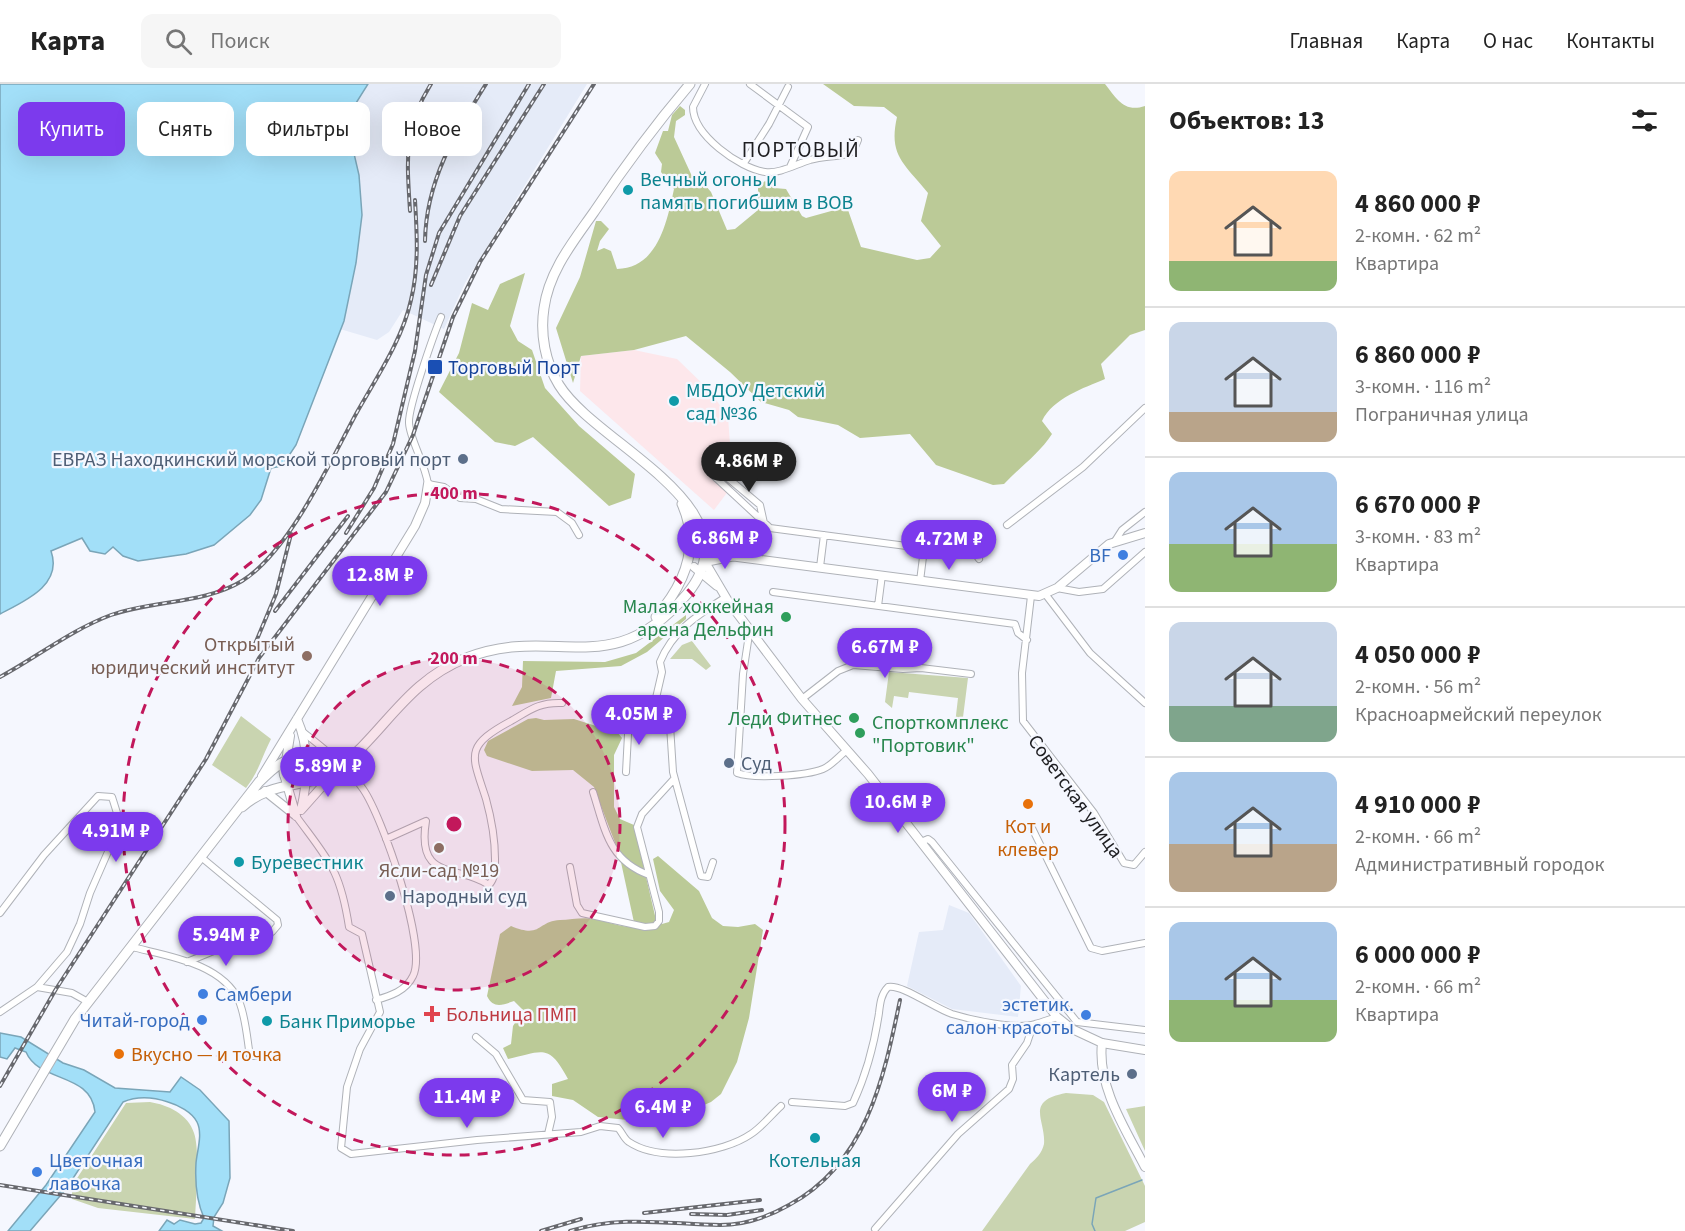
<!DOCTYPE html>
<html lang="ru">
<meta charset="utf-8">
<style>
body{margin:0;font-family:"Source Sans 3",sans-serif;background:#f6f6f6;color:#222;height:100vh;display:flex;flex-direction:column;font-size:22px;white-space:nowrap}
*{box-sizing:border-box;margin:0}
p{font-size:20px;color:#767676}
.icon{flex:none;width:33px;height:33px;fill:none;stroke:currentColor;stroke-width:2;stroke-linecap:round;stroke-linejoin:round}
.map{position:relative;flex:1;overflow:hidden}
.side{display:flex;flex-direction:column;background:#fff;width:540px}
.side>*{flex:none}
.banner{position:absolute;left:18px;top:18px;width:570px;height:54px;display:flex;gap:12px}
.price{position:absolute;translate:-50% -51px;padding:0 14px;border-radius:21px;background:#7c3aed;color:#fff;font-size:20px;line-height:39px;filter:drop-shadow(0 2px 3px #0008)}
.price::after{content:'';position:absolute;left:50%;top:36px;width:18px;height:14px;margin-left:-9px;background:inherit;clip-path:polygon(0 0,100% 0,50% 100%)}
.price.selected{background:#222;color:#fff}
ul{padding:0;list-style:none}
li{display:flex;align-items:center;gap:18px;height:150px;padding:0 24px}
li+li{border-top:2px solid #e0e0e0}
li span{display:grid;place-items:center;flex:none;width:168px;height:120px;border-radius:12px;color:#555}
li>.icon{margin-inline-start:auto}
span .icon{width:72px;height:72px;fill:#fffc;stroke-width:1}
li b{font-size:26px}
h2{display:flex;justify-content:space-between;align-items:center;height:72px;padding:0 24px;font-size:26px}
.tag{padding:0 21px;border-radius:12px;background:#fff;box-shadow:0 6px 24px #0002;font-size:21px;line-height:54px}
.tag.selected{background:#7c3aed;color:#fff}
header{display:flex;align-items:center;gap:36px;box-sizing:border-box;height:84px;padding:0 30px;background:#fff;border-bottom:2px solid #e0e0e0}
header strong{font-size:28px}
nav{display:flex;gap:33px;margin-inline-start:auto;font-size:21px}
.search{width:420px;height:54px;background:#f6f6f6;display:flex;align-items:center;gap:15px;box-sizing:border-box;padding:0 21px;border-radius:12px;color:#767676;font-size:22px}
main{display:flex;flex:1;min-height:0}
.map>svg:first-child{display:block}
.commercial{fill:#fde7eb}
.built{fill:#e5ebf8}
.green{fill:#c9d4b0}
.forest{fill:#bbca97}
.water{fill:#a2dff8;stroke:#7aa5b8;stroke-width:1.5}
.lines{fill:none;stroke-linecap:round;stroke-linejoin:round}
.stream{stroke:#7aa5b8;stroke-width:1.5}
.minor-casing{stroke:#afb2b8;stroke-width:8}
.tertiary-casing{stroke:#afb2b8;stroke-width:10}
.secondary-casing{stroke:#afb2b8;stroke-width:10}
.primary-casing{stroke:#afb2b8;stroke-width:11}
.minor{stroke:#fff;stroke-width:6}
.tertiary{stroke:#fff;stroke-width:8}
.secondary{stroke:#fff;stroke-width:8}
.primary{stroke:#fff;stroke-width:9}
.rail-casing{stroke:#67686d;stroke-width:4}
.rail{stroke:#f5f7fe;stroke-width:1.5;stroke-dasharray:4.5;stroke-linecap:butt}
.ring{fill:none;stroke:#c2185b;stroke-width:3;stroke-dasharray:10 8}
.culture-dot{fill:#0f9aa8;stroke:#f5f7fe;stroke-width:2}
.transit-dot{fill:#1a4fb4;stroke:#f5f7fe;stroke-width:2}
.service-dot{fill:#5c6f8a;stroke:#f5f7fe;stroke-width:2}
.shop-dot{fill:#3f7fe0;stroke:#f5f7fe;stroke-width:2}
.leisure-dot{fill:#2e9e5b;stroke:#f5f7fe;stroke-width:2}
.education-dot{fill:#8d6e63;stroke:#f5f7fe;stroke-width:2}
.food-dot{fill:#e8710a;stroke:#f5f7fe;stroke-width:2}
.health-dot{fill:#e0444e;stroke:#f5f7fe;stroke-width:2}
.labels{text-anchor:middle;stroke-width:4.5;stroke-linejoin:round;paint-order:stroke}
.culture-label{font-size:20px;fill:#0d838f;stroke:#f5f7fe;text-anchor:start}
.transit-label{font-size:20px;fill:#164399;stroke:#f5f7fe;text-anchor:start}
.service-label{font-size:20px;fill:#4e5e75;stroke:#f5f7fe;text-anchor:end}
.shop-label{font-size:20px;fill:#366cbe;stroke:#f5f7fe;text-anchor:end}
.leisure-label{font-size:20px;fill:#27864d;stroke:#f5f7fe;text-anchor:end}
.education-label{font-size:20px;fill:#785e54;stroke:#f5f7fe;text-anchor:end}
.street-label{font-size:20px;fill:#1e1e21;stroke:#f5f7fe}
.food-label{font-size:20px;fill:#c56008;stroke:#f5f7fe}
.health-label{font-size:20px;fill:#be3a42;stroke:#f5f7fe;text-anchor:start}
.neighbourhood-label{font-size:21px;letter-spacing:1.5px;fill:#1e1e21;stroke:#f5f7fe}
.centre{fill:#c2185b;stroke:#f5f7fe;stroke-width:3}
.ring-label{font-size:18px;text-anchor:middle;font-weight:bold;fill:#c2185b;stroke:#f5f7fe;stroke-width:4.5;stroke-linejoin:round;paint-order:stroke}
</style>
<header>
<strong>Карта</strong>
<div class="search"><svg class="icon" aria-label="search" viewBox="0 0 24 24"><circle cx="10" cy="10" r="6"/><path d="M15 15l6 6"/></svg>Поиск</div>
<nav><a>Главная</a><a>Карта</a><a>О нас</a><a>Контакты</a></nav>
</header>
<main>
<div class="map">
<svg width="1145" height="1147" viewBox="0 0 1145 1147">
<rect width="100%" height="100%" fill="#f5f7fe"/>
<path class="commercial" d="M634,266L677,275L710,307L728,333L730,360L713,376L735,398L714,426L580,307L581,272Z"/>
<path class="built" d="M368,0H587L465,199L444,245L403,226L389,248L377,256L340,245L356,179L362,131L359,91L346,35Z
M949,821L969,829L1021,902L1018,933L952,925L907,902L919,848L943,846Z"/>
<path class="green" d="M692,557L711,582L706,586L692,575H670L682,561Z
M889,588L968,594L962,641L955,640L958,614L909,608L908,614L894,612L892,624L885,618Z
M241,632L271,655C261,675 259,687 246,704L212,681Z
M1066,1009L1093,1011L1104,1018L1145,1102V1138L1125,1147H982L1030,1080C1036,1075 1042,1069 1044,1060C1046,1036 1024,1017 1066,1009Z
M150,1018C168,1021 188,1030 194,1049C200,1065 196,1115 195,1135L98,1124L72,1115V1102L126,1019Z
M1145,1022V1067L1126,1025Z"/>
<path class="forest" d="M823,0H1105C1117,15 1124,29 1145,22V246L1130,251L1101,280L1105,295C1084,304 1053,314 1042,337L1052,350C1039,370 1020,383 1004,400L993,401L936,381L910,350L860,354L838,341L798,333L789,326L761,318L730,288L686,252L634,266L581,272L573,299L556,244L580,193L596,137H601L609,145L600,157L597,167L604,164L611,167L617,185C658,184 667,138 674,105L661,88L662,80L655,69L663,47H668L672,31L680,22L685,26V31L676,37L674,53L696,101H705L711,108L727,146L735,145L758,126V103L765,97L774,104L786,105L802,132L806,134L842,124L848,126L861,163L917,176L930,174L941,162L921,137L928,109C905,80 888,72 897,33L884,23L854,22Z
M525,189L510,242L518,257L532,266L545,304L579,342L635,390L631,414L609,422L533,353L515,362L495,358L439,308L459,269L472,219L488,226L500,200Z
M686,531V535L647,568L621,582L556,587L551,614L512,622L522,603L523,577L605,578L636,569Z
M536,634L544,636L574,635L618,649L622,654L614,671V723L620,735L634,741L656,836L662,840L669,838L674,826L660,807L653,775L658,772L699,807L712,834L723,842L738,843L755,840L763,846L749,934L737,978L721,1010L711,1018L678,1032L648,1038L598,1033L573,1016L552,1012V1000L568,995C549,959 543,967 508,975L503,964L511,960L513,942L523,926L514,917C503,921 493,925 487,912L500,850L511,842C542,855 537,837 560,836C570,836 583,833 593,835C608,837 621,844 635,843L619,769L601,722L594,703L573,686L532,687L487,672L484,666L488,657L528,635Z"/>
<path class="water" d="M0,0H368L346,35L359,91L362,131L356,179L344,237L296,361L282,382L271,384L261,416L250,431L214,461L186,470L138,477L123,472L113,463L105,470L90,467L82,454L51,467C63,501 25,517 0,530Z
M0,949L21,953L63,979L84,986L115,1004L170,1008L181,993L200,1006L229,1037L230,1094L223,1119L214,1133L213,1142L222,1147H159L167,1136L174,1140L180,1136L195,1140L201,1139L204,1134C197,1118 195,1096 196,1079C197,1067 203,1050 197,1038C192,1028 178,1021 168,1018C153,1013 137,1012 123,1018L66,1105L30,1147H8L46,1101L95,1028C91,988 39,999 26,968L15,964L7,975L0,973Z"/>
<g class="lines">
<path class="stream" d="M1095,1147L1092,1140L1096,1114L1142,1096"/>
<defs>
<path id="minor" d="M705,0L693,23C693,51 739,84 765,88C780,90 796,80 810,76C822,72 835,73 847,70C853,68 856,62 858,56
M750,0L808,43L790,83
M744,79L769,40L788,3
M441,233C434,250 408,323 409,339C410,356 425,379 428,400L444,403L460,414L476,415L501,425L557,428L572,439L579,451
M710,379L709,383L714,392L770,444L967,470L969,461
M710,379L760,421L764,439
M1007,441L1083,383L1145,324
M1115,457L1122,446L1145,428
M969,461L979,475
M820,483L824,451
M920,497L924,465
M1057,504L1079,508L1103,505L1145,468
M773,508L1015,540L1018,549L1027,556
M1046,511L1090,569L1145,619
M1031,512L1022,589L1023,637L1094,729L1124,779L1134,781L1145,768
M878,522L882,491
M750,544L743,590L737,689C753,695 806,692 823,685C831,682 839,672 846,667
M656,614L664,618L669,626L673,688L701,792L708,793L713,778
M656,614L662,588L660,578C673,546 698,531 726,513
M802,615L838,587L853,581L903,585L921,584L971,590
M303,648C324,665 347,682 363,705C382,732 428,863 413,892C406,907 390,912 376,916
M626,688L629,632L646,618L656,614
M593,708C605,745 608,776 649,791
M296,732C329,777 340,785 349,843L362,850L380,928L360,965L347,1003L341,1064L351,1070L477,1056L581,1048L600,1042L618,1044C622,1048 624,1055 629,1058C659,1078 722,1070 751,1050C762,1043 771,1031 781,1022
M1031,742L1091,864L1102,867L1145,859
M386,755L426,737C416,798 458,780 489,801C496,793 495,785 495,775C495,756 491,733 486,715C472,671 463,663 511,637C530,626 539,618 562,619
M921,758L928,755L932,758L1077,938L1145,946
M570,783L577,821L582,829L645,843L655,842L659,837V828L637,743L642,730L674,695
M0,829L44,771L98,712L112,713L117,729L114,754L90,809L80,840L67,868L37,903
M132,863C167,872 222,879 239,917C246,934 247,955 250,972H271
M187,878L233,859L272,848L278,841L277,836L201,773
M0,928L37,903L72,909L88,918
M476,953L496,970L523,1016L550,1018L552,1033L548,1050
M792,1018L845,1022L853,1019C867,989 874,962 879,929C880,920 881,910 888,903C902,900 934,924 952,930C972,936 1015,946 1035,940C1043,938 1050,935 1057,933
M875,1145L958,1050L1009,1005L1013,995L1012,981L1027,959L1033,941"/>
<path id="tertiary" d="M297,635C310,664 308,696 301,726
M290,652L284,690L296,732
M262,692L415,442L425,419L428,400
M265,707L295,731
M302,725L334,689
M1102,959L1145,966"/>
<path id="secondary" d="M699,468L1039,512L1057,504L1109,460L1145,449
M735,472L705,478L728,517L802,615L868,690L1057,933L1072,945L1102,959C1097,1003 1126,1046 1145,1083
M694,483L717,502"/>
<path id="primary" d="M656,533C684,501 701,462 682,420
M284 687a12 12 0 1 1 24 0a12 12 0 1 1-24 0Z
M242,723C274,694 310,706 337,685C384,650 405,598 466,574C556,539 610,601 687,510C759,423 596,361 559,301C545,278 540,250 544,224C549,187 573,158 594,128C624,83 655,41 690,0
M0,1062L75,935L259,698C267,691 275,681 286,677C307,670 329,681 349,670"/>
</defs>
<use href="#minor" class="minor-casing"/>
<use href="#tertiary" class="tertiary-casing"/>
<use href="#secondary" class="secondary-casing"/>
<use href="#primary" class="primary-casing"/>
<use href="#minor" class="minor"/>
<use href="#tertiary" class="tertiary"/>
<use href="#secondary" class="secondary"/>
<use href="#primary" class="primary"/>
<defs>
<path id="rail" d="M410,127C407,77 403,44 431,0
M425,157C426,97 455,49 486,0
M431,201L460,132L544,0
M346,449L374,404L393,360L415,267L426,191L439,149L529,0
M275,527L348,432
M255,560L276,510L291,450
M0,593C37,573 71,546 111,531C153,516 204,520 242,497C289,468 330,378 356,330C376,294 402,257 411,216C419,183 417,149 415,116
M0,1002L56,905L206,675L259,574L386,408L413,351L453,233L480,178L594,0
M0,1101L293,1147
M644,1129L760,1116
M691,1130L727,1131L762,1126
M541,1147L581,1135
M570,1147C621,1131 668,1140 720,1141C744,1141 768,1133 789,1121C866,1080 884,994 900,916"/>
</defs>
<use href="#rail" class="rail-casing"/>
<use href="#rail" class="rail"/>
</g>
<circle cx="454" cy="740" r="166" fill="#c2185b" fill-opacity=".12"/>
<g class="ring">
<circle cx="454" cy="740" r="166"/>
<circle cx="454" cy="740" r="331"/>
</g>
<g class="culture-dot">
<circle cx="628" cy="106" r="6"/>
<circle cx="674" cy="317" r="6"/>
<circle cx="239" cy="778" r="6"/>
<circle cx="267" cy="937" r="6"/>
<circle cx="815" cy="1054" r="6"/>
</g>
<rect class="transit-dot" x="427" y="275" width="16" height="16" rx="3"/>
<g class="service-dot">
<circle cx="463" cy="375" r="6"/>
<circle cx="729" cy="679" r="6"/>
<circle cx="390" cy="812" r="6"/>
<circle cx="1132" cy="990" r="6"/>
</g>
<g class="shop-dot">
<circle cx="1123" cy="471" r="6"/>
<circle cx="203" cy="910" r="6"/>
<circle cx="1086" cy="931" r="6"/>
<circle cx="202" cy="936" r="6"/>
<circle cx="37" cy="1088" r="6"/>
</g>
<g class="leisure-dot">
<circle cx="786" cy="533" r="6"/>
<circle cx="854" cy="634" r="6"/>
<circle cx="860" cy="649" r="6"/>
</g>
<g class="education-dot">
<circle cx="307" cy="572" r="6"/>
<circle cx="439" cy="764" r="6"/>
</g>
<g class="food-dot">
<circle cx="1028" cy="720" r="6"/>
<circle cx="119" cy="970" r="6"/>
</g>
<path class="health-dot" d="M429 921h6v6h6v6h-6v6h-6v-6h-6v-6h6z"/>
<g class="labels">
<g class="culture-label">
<text x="640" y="102">Вечный огонь и<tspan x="640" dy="23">память погибшим в ВОВ</tspan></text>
<text x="686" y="313">МБДОУ Детский<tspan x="686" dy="23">сад №36</tspan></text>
<text x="251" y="785">Буревестник</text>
<text x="279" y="944">Банк Приморье</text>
<text x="815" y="1083" text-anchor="middle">Котельная</text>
</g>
<g class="transit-label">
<text x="448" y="290">Торговый Порт</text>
</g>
<g class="service-label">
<text x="451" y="382">ЕВРАЗ Находкинский морской торговый порт</text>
<text x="741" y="686" text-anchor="start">Суд</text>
<text x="402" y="819" text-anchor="start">Народный суд</text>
<text x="1120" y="997">Картель</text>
</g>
<g class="shop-label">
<text x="1111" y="478">BF</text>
<text x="215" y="917" text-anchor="start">Самбери</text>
<text x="1074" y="927">эстетик.<tspan x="1074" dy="23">салон красоты</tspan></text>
<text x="190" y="943">Читай-город</text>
<text x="49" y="1083" text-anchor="start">Цветочная<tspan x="49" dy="23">лавочка</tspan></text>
</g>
<g class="leisure-label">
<text x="774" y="529">Малая хоккейная<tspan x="774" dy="23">арена Дельфин</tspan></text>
<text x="842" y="641">Леди Фитнес</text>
<text x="872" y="645" text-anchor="start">Спорткомплекс<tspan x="872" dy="23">"Портовик"</tspan></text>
</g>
<g class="education-label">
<text x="295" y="567">Открытый<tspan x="295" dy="23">юридический институт</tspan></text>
<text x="439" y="793" text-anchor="middle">Ясли-сад №19</text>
</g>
<g class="street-label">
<text transform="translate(1076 712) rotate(54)" y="7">Советская улица</text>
</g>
<g class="food-label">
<text x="1028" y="749">Кот и<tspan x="1028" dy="23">клевер</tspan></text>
<text x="131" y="977" text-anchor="start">Вкусно — и точка</text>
</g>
<g class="health-label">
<text x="446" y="937">Больница ПМП</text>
</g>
<g class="neighbourhood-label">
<text x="801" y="73">ПОРТОВЫЙ</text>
</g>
</g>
<circle cx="454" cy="740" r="9" class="centre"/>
<g class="ring-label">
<text x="454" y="415">400 m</text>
<text x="454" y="580">200 m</text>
</g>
</svg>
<b class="price selected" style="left:749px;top:409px">4.86M ₽</b>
<b class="price" style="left:725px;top:486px">6.86M ₽</b>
<b class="price" style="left:949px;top:487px">4.72M ₽</b>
<b class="price" style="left:380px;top:523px">12.8M ₽</b>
<b class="price" style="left:885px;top:595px">6.67M ₽</b>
<b class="price" style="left:639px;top:662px">4.05M ₽</b>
<b class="price" style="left:328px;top:714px">5.89M ₽</b>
<b class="price" style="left:898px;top:750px">10.6M ₽</b>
<b class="price" style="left:116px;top:779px">4.91M ₽</b>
<b class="price" style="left:226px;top:883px">5.94M ₽</b>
<b class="price" style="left:952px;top:1039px">6M ₽</b>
<b class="price" style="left:467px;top:1045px">11.4M ₽</b>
<b class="price" style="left:663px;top:1055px">6.4M ₽</b>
<div class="banner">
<a class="tag selected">Купить</a>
<a class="tag">Снять</a>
<a class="tag">Фильтры</a>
<a class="tag">Новое</a>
</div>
</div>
<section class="side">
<h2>Объектов: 13<svg class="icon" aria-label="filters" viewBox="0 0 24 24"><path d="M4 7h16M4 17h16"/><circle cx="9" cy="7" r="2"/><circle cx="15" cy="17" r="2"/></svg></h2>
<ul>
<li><span style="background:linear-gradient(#ffd9b3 75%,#8fb573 0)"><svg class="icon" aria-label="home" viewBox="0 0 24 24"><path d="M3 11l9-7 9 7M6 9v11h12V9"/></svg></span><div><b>4 860 000 ₽</b><p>2-комн. · 62 m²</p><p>Квартира</p></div></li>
<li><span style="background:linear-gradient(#c9d6e8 75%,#b9a48a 0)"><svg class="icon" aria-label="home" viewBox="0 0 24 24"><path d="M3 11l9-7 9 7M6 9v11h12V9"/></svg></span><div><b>6 860 000 ₽</b><p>3-комн. · 116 m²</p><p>Пограничная улица</p></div></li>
<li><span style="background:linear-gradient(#a9c7e8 60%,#8fb573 0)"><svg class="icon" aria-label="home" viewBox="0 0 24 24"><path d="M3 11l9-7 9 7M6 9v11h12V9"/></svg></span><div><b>6 670 000 ₽</b><p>3-комн. · 83 m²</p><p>Квартира</p></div></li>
<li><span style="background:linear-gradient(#c9d6e8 70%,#7fa58c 0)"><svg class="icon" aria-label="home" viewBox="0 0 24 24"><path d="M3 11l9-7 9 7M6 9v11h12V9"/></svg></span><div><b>4 050 000 ₽</b><p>2-комн. · 56 m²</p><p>Красноармейский переулок</p></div></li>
<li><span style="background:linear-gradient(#a9c7e8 60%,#b9a48a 0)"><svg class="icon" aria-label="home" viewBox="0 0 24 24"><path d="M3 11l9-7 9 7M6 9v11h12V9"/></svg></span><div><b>4 910 000 ₽</b><p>2-комн. · 66 m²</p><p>Административный городок</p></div></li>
<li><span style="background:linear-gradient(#a9c7e8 65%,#8fb573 0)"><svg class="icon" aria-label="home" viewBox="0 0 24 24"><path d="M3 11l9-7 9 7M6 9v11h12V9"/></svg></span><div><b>6 000 000 ₽</b><p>2-комн. · 66 m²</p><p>Квартира</p></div></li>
</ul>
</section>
</main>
